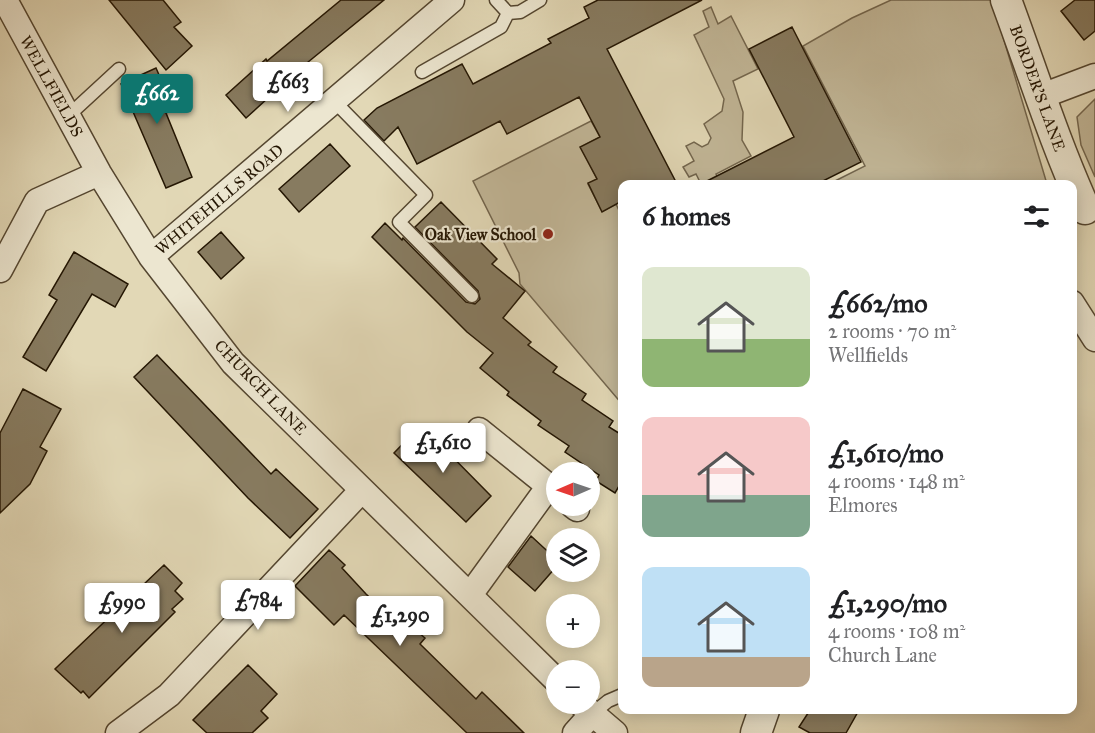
<!DOCTYPE html>
<meta charset="utf-8">
<style>
body{margin:0;font-family:"IM FELL Great Primer",serif;background:#f6f6f6;color:#202124;height:100vh;display:flex;flex-direction:column;font-size:22px;white-space:nowrap}
*{box-sizing:border-box;margin:0}
p{font-size:20px;color:#757577}
.icon{flex:none;width:33px;height:33px;fill:none;stroke:currentColor;stroke-width:2;stroke-linecap:round;stroke-linejoin:round}
.map{position:relative;flex:1;overflow:hidden}
.details{position:absolute;left:618px;top:180px;width:459px;height:534px;display:flex;flex-direction:column;background:#fff;border-radius:12px;box-shadow:0 3px 15px #0003}
.details>*{flex:none}
.needle{width:39px;rotate:268deg}
.fabs{position:absolute;left:546px;top:462px;display:grid;gap:12px}
.fabs a{display:grid;place-items:center;width:54px;height:54px;border-radius:50%;background:#fff;box-shadow:0 3px 15px #0003;font-size:30px}
.price{position:absolute;translate:-50% -51px;padding:0 14px;border-radius:6px;background:#fff;color:#222;font-size:20px;line-height:39px;filter:drop-shadow(0 2px 3px #0008)}
.price::after{content:'';position:absolute;left:50%;top:36px;width:18px;height:14px;margin-left:-9px;background:inherit;clip-path:polygon(0 0,100% 0,50% 100%)}
.price.current{background:#0f766e;color:#fff}
ul{padding:0;list-style:none}
li{display:flex;align-items:center;gap:18px;height:150px;padding:0 24px}
li span{display:grid;place-items:center;flex:none;width:168px;height:120px;border-radius:12px;color:#555}
li>.icon{margin-inline-start:auto}
span .icon{width:72px;height:72px;fill:#fffc;stroke-width:1}
li b{font-size:26px}
h2{display:flex;justify-content:space-between;align-items:center;height:72px;padding:0 24px;font-size:26px}
.map>svg:first-child{display:block}
.green{fill:#c2b798;stroke:#73664e;stroke-width:1.5}
.building{fill:#877b60;stroke:#241603;stroke-width:1.5}
.lines{fill:none;stroke-linecap:round;stroke-linejoin:round}
.service-casing{stroke:#544630;stroke-width:15}
.minor-casing{stroke:#544630;stroke-width:27}
.tertiary-casing{stroke:#544630;stroke-width:33}
.service{stroke:#ece6d0;stroke-width:12}
.minor{stroke:#ece6d0;stroke-width:24}
.tertiary{stroke:#ece6d0;stroke-width:30}
.poi-dot{fill:#8f2418;stroke:#ece6d0;stroke-width:2}
.labels{text-anchor:middle;stroke-width:4.5;stroke-linejoin:round;paint-order:stroke}
.street-label{font-size:16px;fill:#241603;stroke:#ece6d0}
.poi-label{font-size:16px;font-weight:bold;fill:#241603;stroke:#ece6d0;text-anchor:end}
</style>
<div class="map">
<svg width="1095" height="733" viewBox="0 0 1095 733">
<rect width="100%" height="100%" fill="#e2d8b6"/>
<filter id="stains"><feTurbulence type="fractalNoise" baseFrequency=".00333" numOctaves="4"/><feColorMatrix values="0 0 0 0 .2 0 0 0 0 .09 0 0 0 0 .02 0 0 0 .5 -.17"/></filter>
<radialGradient id="worn" r=".72"><stop offset=".6" stop-color="#630" stop-opacity="0"/><stop offset="1" stop-color="#630" stop-opacity=".3"/></radialGradient>
<path class="green" d="M891,0H992L1047,184H829L865,166L803,46L852,18Z
M711,7L718,24L731,16L758,69L733,81L743,112L742,140L751,156L716,174L721,184H701L696,174L689,177L683,167L694,161L686,146L694,142L702,147L708,144L711,138L704,124L722,111L724,99L694,35L709,27L703,11Z
M1095,99V177L1081,145L1077,117Z
M591,121L600,137L581,147L597,179L588,184L602,211L616,204L622,217V404L520,284L519,273L473,181Z"/>
<path class="building" d="M109,0H163L181,22L174,27L192,46L166,70Z
M341,0H384L302,67L246,118L226,95L266,59L267,61Z
M598,0H702L607,49L677,184H622V201L602,212L588,183L597,179L580,147L600,137L579,97L507,134L500,121L417,164L398,127L384,141L364,120L377,108L462,64L473,84L551,43L548,39L589,18L584,7Z
M1075,0H1095V31L1084,40L1061,11Z
M792,27L861,162L817,184H701L794,137L749,49Z
M156,68L174,109L166,113L192,177L166,188L121,84Z
M330,144L350,166L299,212L279,189Z
M441,202L497,259L492,264L525,291L503,318L531,342L528,345L557,367L553,372L586,394L582,400L613,421L609,427L622,435V481L615,493L596,481L599,475L565,452L569,446L538,425L541,421L507,395L509,392L480,368L493,353L467,332L372,237L385,223L402,240L403,238L466,302L475,304L480,299L478,291L415,227Z
M221,232L244,258L221,279L198,252Z
M74,252L128,284L115,307L92,294L46,371L23,357L57,300L49,295Z
M157,355L271,474L276,469L318,509L290,538L248,498L134,377Z
M23,389L61,409L40,447L47,451L30,484L0,513V433Z
M421,425L491,496L466,522L394,453Z
M531,536L556,559V567L535,591L508,567Z
M329,550L345,565L342,568L366,594L406,632L411,626L425,638L420,644L476,699L482,692L524,733H467L344,615L334,625L295,586Z
M164,565L182,583L175,591L183,599L172,609L175,612L89,698L83,691L81,693L55,669Z
M248,665L277,694L261,711L268,718L252,733H207L193,720Z
M810,710H859L846,733H810L799,727Z"/>
<g class="lines">
<defs>
<path id="service" d="M496,0L508,13L520,12L540,0
M422,72L501,27L508,13
M334,101L426,195L399,222L472,296
M68,116L119,69
M592,714L608,701L622,695"/>
<path id="minor" d="M5,0L99,173L151,257L233,363L556,680
M1042,96L1095,76
M151,257L452,0
M0,270L37,201L99,173
M1072,303L1095,339
M479,430L556,492
M573,506L577,509
M470,595L549,486
M581,704L615,733
M118,733L169,695L362,490
M575,733L592,714"/>
<path id="tertiary" d="M1006,0C1032,70 1054,141 1085,209
M756,733L764,710"/>
</defs>
<use href="#service" class="service-casing"/>
<use href="#minor" class="minor-casing"/>
<use href="#tertiary" class="tertiary-casing"/>
<use href="#service" class="service"/>
<use href="#minor" class="minor"/>
<use href="#tertiary" class="tertiary"/>
</g>
<circle class="poi-dot" cx="548" cy="234" r="6"/>
<g class="labels">
<g class="street-label">
<text transform="translate(52 86) rotate(61)" y="6">WELLFIELDS</text>
<text transform="translate(1038 88) rotate(70)" y="6">BORDER'S LANE</text>
<text transform="translate(219 199) rotate(-40)" y="6">WHITEHILLS ROAD</text>
<text transform="translate(261 387) rotate(46)" y="6">CHURCH LANE</text>
</g>
<g class="poi-label">
<text x="536" y="240">Oak View School</text>
</g>
</g>
<rect width="100%" height="100%" filter="url(#stains)"/>
<rect width="100%" height="100%" fill="url(#worn)"/>
</svg>
<div class="fabs">
<a><svg class="needle" viewBox="-14 -14 28 28"><path d="M0-13l5 13h-10z" fill="#e53935"/><path d="M0 13l5-13h-10z" fill="#757577"/></svg></a>
<a><svg class="icon" aria-label="layers" viewBox="0 0 24 24"><path d="M12 4l9 5-9 5-9-5zM3 14l9 5 9-5"/></svg></a>
<a>+</a>
<a>−</a>
</div>
<b class="price" style="left:288px;top:113px">£663</b>
<b class="price current" style="left:157px;top:125px">£662</b>
<b class="price" style="left:443px;top:474px">£1,610</b>
<b class="price" style="left:258px;top:631px">£784</b>
<b class="price" style="left:122px;top:634px">£990</b>
<b class="price" style="left:400px;top:647px">£1,290</b>
<section class="details">
<h2>6 homes<svg class="icon" aria-label="filters" viewBox="0 0 24 24"><path d="M4 7h16M4 17h16"/><circle cx="9" cy="7" r="2"/><circle cx="15" cy="17" r="2"/></svg></h2>
<ul>
<li><span style="background:linear-gradient(#dfe7d0 60%,#8fb573 0)"><svg class="icon" aria-label="home" viewBox="0 0 24 24"><path d="M3 11l9-7 9 7M6 9v11h12V9"/></svg></span><div><b>£662/mo</b><p>2 rooms · 70 m²</p><p>Wellfields</p></div></li>
<li><span style="background:linear-gradient(#f6c9c9 65%,#7fa58c 0)"><svg class="icon" aria-label="home" viewBox="0 0 24 24"><path d="M3 11l9-7 9 7M6 9v11h12V9"/></svg></span><div><b>£1,610/mo</b><p>4 rooms · 148 m²</p><p>Elmores</p></div></li>
<li><span style="background:linear-gradient(#bfe0f5 75%,#b9a48a 0)"><svg class="icon" aria-label="home" viewBox="0 0 24 24"><path d="M3 11l9-7 9 7M6 9v11h12V9"/></svg></span><div><b>£1,290/mo</b><p>4 rooms · 108 m²</p><p>Church Lane</p></div></li>
</ul>
</section>
</div>
